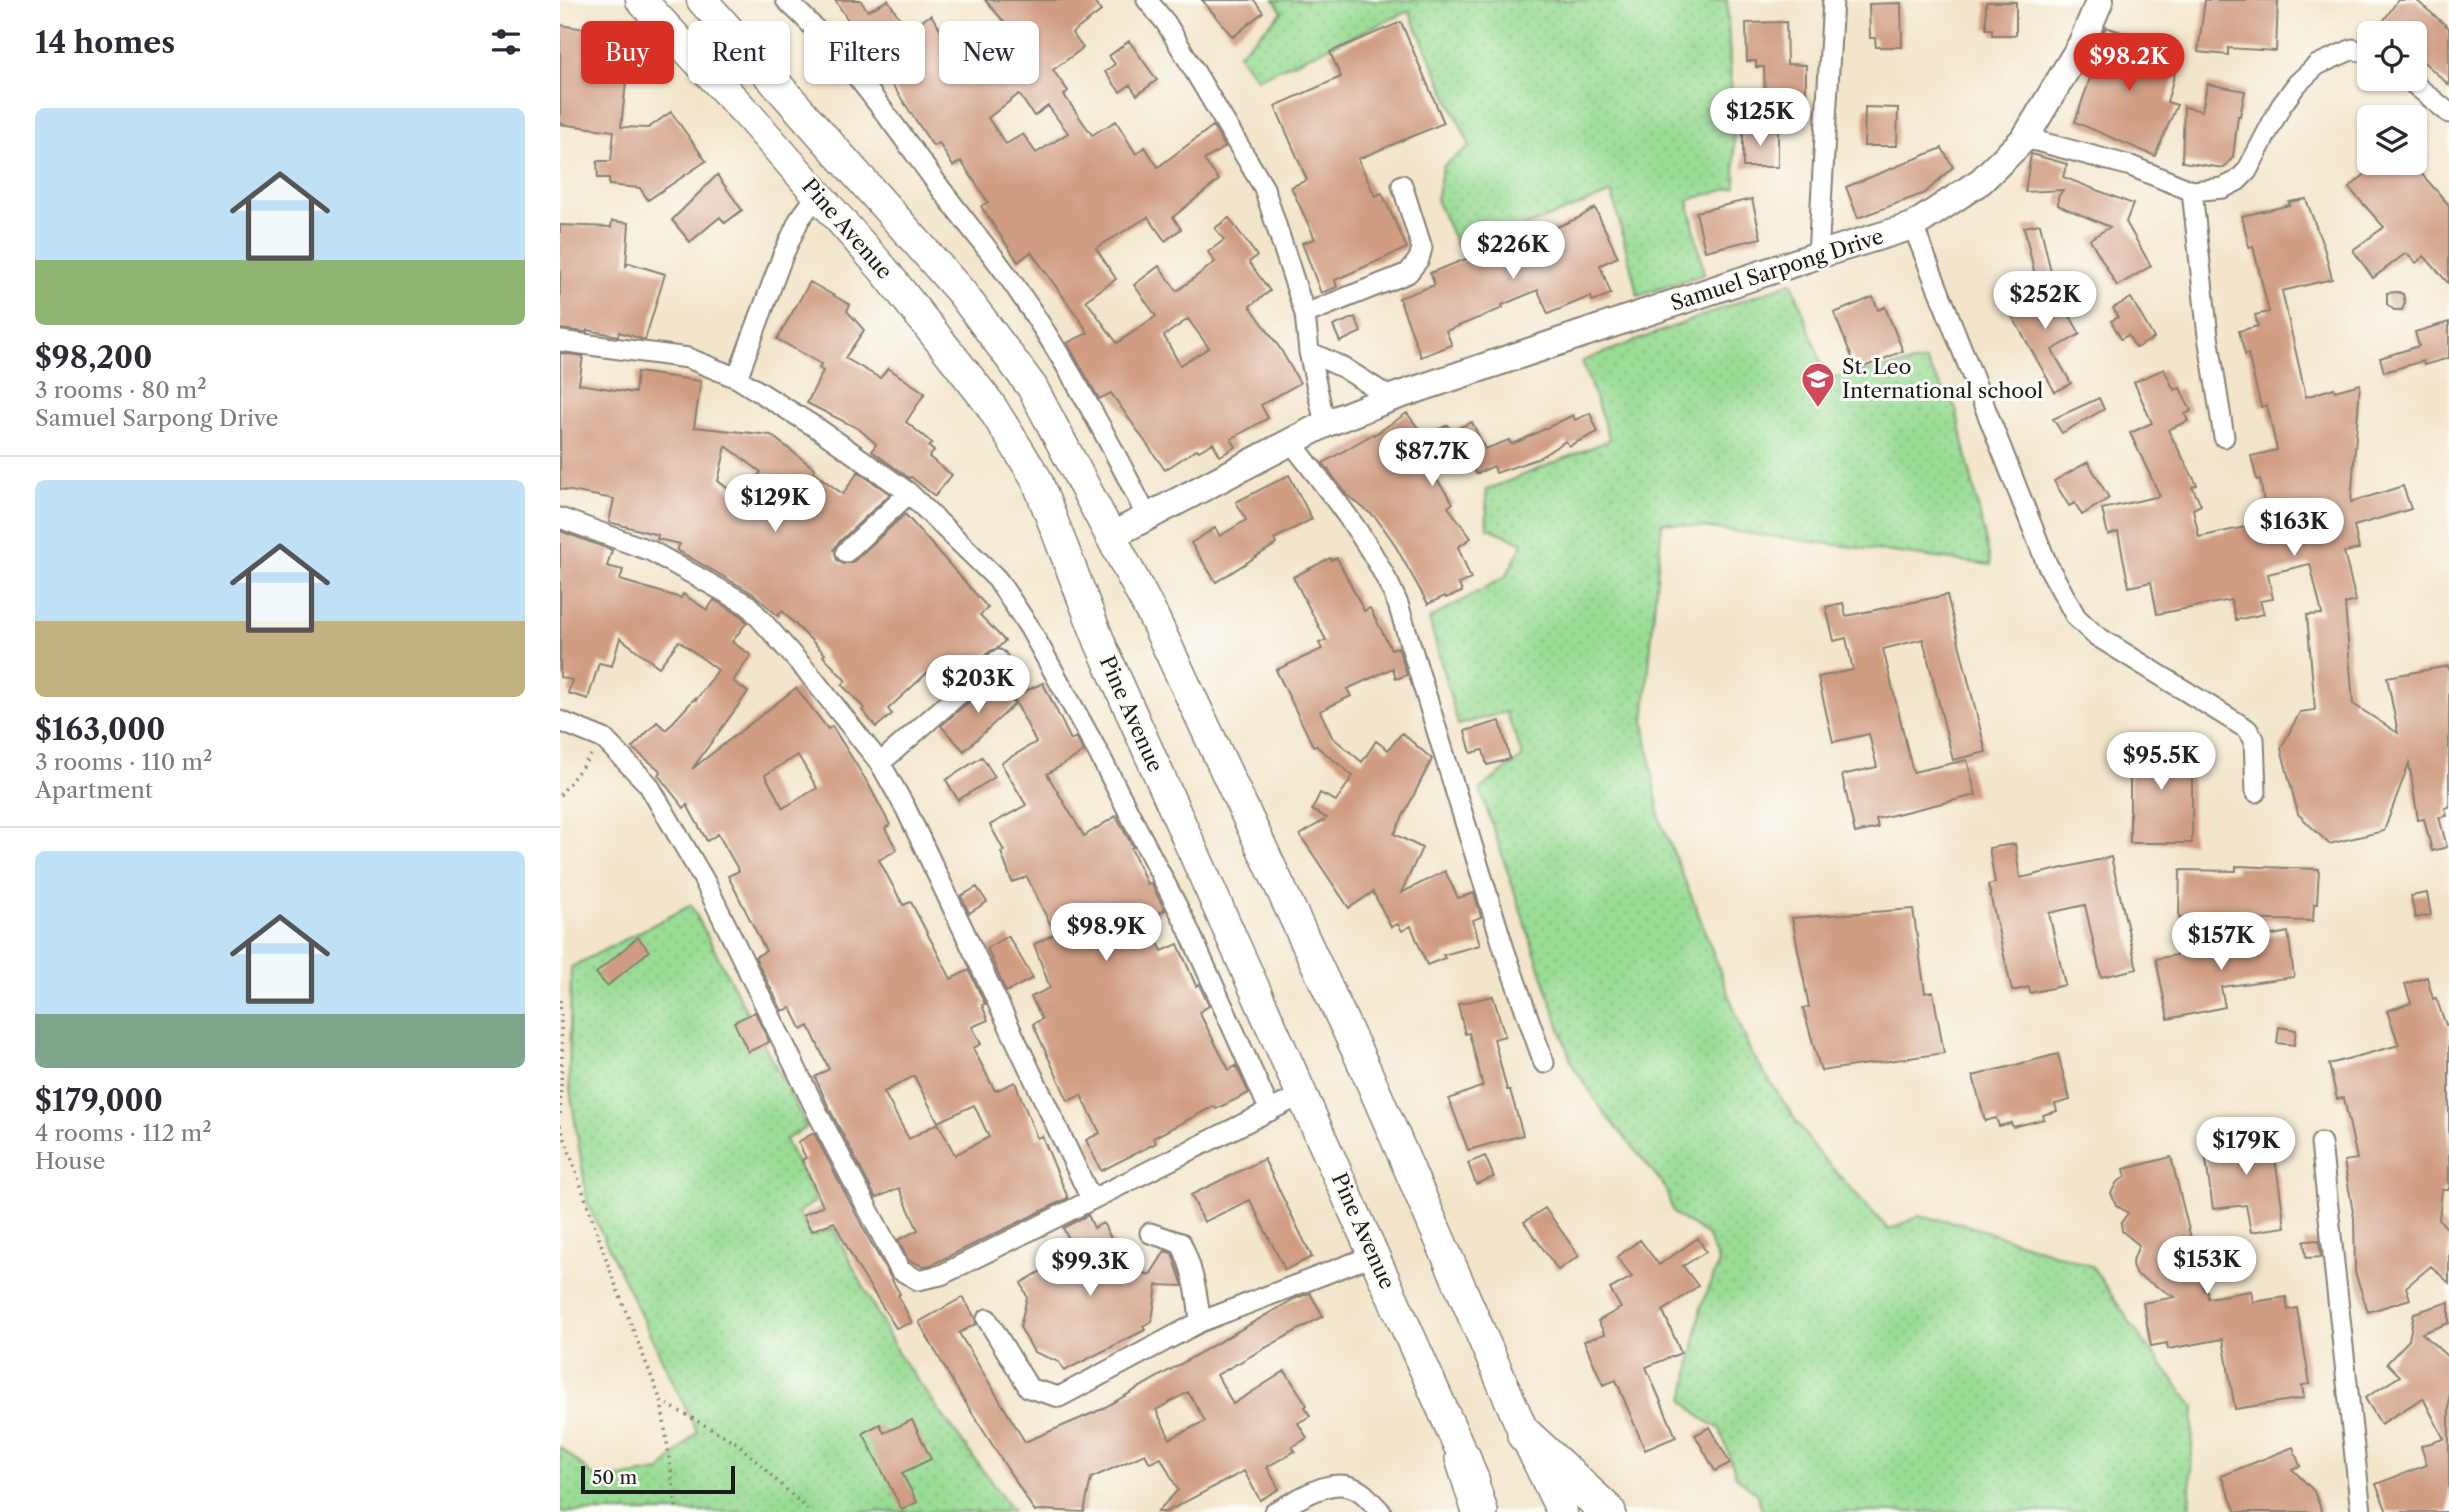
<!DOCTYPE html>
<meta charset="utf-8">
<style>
body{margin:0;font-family:"Libre Caslon Text",serif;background:#f2f2f3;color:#2b2b33;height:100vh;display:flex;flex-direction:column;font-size:26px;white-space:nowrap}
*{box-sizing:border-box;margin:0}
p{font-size:23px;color:#7c7c81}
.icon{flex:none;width:38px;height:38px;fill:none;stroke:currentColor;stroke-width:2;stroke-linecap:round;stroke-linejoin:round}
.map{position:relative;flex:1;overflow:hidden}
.side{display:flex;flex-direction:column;background:#fff;width:560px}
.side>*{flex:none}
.guide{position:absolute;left:21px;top:21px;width:665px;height:63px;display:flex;gap:14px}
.tools{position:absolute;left:1797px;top:21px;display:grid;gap:14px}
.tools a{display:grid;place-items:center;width:70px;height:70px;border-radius:10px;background:#fff;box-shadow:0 2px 5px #0004;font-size:35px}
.scale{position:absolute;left:21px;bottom:18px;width:154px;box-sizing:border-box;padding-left:7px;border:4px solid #1c1c1c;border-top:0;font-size:19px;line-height:24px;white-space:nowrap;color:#1c1c1c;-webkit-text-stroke:5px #fdfcf7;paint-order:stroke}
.price{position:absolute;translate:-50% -60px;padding:0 16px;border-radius:24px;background:#fff;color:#222;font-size:23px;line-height:46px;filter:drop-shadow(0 2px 4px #0008)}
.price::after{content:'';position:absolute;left:50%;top:42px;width:21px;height:16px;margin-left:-10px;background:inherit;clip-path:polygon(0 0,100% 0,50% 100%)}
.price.active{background:#d93025;color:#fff}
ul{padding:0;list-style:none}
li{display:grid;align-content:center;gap:14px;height:371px;padding:0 35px}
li+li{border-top:2px solid #e1e1e2}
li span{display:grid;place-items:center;height:217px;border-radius:10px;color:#555}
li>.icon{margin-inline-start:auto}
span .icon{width:126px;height:126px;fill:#fffc;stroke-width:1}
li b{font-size:30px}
h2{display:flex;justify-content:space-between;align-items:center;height:84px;padding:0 35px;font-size:30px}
.pill{padding:0 24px;border-radius:10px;background:#fff;box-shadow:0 2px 5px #0004;font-size:24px;line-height:63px}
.pill.active{background:#d93025;color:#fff}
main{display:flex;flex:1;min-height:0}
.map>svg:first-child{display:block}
.grass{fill:url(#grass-dots);stroke:#5a7c58;stroke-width:2}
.building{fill:#d09c82;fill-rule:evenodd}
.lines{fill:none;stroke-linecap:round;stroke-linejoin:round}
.street-casing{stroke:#888074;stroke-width:23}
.secondary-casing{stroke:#888074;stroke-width:30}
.primary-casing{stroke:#888074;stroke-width:33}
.highway-casing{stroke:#888074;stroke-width:38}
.path{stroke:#888074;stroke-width:3.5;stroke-dasharray:2 5;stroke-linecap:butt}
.street{stroke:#fff;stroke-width:19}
.secondary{stroke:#fff;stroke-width:26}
.primary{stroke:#fff;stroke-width:30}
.highway{stroke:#fff;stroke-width:35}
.labels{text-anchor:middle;stroke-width:6;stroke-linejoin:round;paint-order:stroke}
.street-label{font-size:21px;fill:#1c1c1c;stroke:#fdfcf7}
.poi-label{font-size:21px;fill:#1c1c1c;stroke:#fdfcf7;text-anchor:start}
</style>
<main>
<section class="side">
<h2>14 homes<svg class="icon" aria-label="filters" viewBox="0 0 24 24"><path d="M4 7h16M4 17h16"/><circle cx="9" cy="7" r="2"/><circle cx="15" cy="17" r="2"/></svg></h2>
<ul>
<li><span style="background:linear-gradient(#bfe0f5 70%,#8fb573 0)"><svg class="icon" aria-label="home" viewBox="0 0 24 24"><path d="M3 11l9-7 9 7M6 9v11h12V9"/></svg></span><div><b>$98,200</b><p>3 rooms · 80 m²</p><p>Samuel Sarpong Drive</p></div></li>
<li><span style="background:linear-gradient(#bfe0f5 65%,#c2b280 0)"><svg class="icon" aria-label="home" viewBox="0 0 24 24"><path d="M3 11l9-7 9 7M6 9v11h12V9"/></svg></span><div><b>$163,000</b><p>3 rooms · 110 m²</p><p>Apartment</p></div></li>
<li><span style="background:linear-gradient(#bfe0f5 75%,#7fa58c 0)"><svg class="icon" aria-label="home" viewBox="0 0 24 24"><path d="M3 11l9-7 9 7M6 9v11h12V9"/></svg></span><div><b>$179,000</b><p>4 rooms · 112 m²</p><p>House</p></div></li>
</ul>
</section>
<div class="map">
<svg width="1889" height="1512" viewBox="0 0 1889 1512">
<defs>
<pattern id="grass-dots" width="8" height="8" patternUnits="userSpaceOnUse" patternTransform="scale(1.75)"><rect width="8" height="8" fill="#99dc94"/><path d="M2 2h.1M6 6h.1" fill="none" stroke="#83bc7f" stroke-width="1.8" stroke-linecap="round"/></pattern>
</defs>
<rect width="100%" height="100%" fill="#fdfcf7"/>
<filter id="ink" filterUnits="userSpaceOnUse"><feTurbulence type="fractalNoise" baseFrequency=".0143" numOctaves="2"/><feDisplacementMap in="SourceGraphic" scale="14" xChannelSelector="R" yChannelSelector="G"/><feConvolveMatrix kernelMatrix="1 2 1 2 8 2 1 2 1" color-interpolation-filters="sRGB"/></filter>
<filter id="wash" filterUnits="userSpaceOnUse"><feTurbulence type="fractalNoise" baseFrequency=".00686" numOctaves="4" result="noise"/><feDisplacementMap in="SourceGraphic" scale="28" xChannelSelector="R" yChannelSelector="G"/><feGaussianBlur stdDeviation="1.57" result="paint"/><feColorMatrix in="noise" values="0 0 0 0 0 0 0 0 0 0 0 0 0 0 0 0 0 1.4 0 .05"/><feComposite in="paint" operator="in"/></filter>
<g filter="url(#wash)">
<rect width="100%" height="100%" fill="#f3e5cb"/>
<path class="grass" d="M714,0H1167L1176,187L1128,200L1144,274L1078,296L1052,193L953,231L897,246L876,200L883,166L910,146L849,11L697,79L678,54L722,12Z
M1232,282L1267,378L1365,361L1396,409L1431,565L1102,522L1084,722L1100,820L1135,905L1190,1051L1254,1148L1329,1230L1359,1216L1401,1223L1532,1266L1573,1327L1634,1407L1629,1512H1203L1196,1493L1176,1476L1160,1429L1143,1419L1124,1401L1141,1307L1159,1263L1147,1235L1114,1214L1104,1185L1045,1114L1012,1064L920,789L963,757L946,712L898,725L869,619L946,576L963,543L927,527L926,490L1050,440L1022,361Z
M131,905L247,1127L225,1140L256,1201L238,1213L251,1237L273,1228L339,1355L453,1512H0V1447L39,1481L100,1471L137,1432L28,1205L9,1083L11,967Z"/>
<g id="blocks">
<path class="building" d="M275,0H300L308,11L328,0L347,30L371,15L399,57L446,24L425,0H532L541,11L512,33L523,48L493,70L508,91L504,95L532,135L556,121L576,154L585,147L598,167L653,126L665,147L644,160L659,180L613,217L621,229L605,241L588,217L536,248L556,279L526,300L557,343L596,316L574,285L599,266L617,291L655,262L648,252L664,240L655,228L669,218L697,256L689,262L710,291L690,306L721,350L740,383L701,405L708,418L671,439L676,447L660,456L653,443L639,451L637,449L605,470L551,393L539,399L507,343L528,333L522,323L471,252L458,262L421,206L428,202L401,161L393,166L379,143L373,146L327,77L322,80L307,57L311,55ZM459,94L474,116L488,106L508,133L476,153L463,134L446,144L428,118ZM628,319L649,348L620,365L604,336Z
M642,0H694L703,12L673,37Z
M1645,0H1718L1716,51L1668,48V55L1638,52Z
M1838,0H1856L1889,28V85L1855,54V33H1815Z
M1426,2H1456V35H1432V29H1426Z
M1341,3L1342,47H1316L1315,38H1310L1309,4Z
M841,22L884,123L798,159L815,196L822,193L847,248L775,280L777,287L761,293L742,243L755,239L731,187L747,180L715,106L781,77L770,52Z
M1226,22L1227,64L1246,65V99H1205L1204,67H1196V61H1187L1186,23Z
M0,25L75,37L71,65H68L61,127L88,128L111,112L146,161L88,200L80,188L49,185V178H38L37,161H51L54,131L0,124Z
M1546,27L1595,44L1591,55L1618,62L1607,102L1617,105L1595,156L1515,122L1540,49L1537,48Z
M569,41L597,80L577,95L570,85L560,92L545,72L555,64L549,56Z
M1647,84L1685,91L1680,116H1678L1673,157L1664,168L1622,162L1624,107L1642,111Z
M1305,107L1338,108L1337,146H1304Z
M1183,130H1218V167H1183Z
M1382,148L1393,167L1365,193L1298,218L1286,187Z
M1471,154L1507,164L1503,177L1573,204L1566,222L1591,266L1557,286L1530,239L1550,227L1498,205V197L1503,190L1465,192Z
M1818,163H1852L1889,205V284L1864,256L1856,263L1846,253L1813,278L1793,250L1824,227L1789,188Z
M157,175L182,210L165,223L160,217L130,242L112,220Z
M1192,199L1201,238L1145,251L1136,212Z
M1746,199L1765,251L1772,279L1722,291L1746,397L1774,388L1775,391L1800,384L1791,502L1843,486L1851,509L1794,526L1799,549L1784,552L1796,601L1785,604L1793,704L1838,733L1827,677L1889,666V807L1885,808L1887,816L1879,817L1887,847L1872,851L1864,819L1858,820L1849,763L1824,831L1769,844L1738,814L1721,748L1740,712L1755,710L1747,615L1762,614L1750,564L1708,574L1713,599L1700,601L1704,614L1676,620L1671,600L1597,614L1591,582L1569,587L1558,532L1548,535L1542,509L1600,496L1570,433L1592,423L1574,382L1604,369L1614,390L1620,388L1631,411L1625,414L1628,421L1608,430L1637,485L1632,487L1641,505L1633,509L1639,537L1703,523L1701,513L1706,512L1700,479L1697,480L1691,456L1717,450L1707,405L1701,407L1688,354L1685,355L1679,331L1698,326L1695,315L1709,312L1693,246L1689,247L1682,216L1730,205L1729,202Z
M1035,208L1058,257L1040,265L1051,294L1032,301L1031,296L988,314L978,290L942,305L943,308L886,331L892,345L861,357L839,298L875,285L870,273L921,253L925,264L971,245L968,239L1018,218Z
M52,221L69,223L66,266L69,263L105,274L85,340L59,332L58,336L27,330V332L0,329V225L51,227Z
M1480,224L1491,272L1475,275L1464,227Z
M250,282L290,305L287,311L304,330L285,358L320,378L328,368L365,393L346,422L372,443L369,447L374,451L369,457L392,475L375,496L351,477L349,478L312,451L316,444L299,429L247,403L263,371L259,368L261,364L217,339Z
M1482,285L1490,298L1494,296L1499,306L1503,303L1520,334L1492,350L1511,383L1495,392L1446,305Z
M1838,292L1843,294L1845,303L1842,310H1834L1827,304V293Z
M1313,297L1318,310L1325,307L1343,351L1297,370L1274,313Z
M1571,298L1594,338L1576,348L1568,335L1561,339L1551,321L1558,317L1553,308Z
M795,317L801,332L780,342L773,326Z
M1889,322V358L1864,365L1863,361L1824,372L1820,358L1859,346L1855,332Z
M0,353L23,356L19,384L75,393L77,372L141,381L134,427L211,435L255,469L253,472L283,494L298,472L330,494L278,543L274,549L277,560L283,564L294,561L345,514L428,608L420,615L445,641L438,648L430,651L384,691L367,673L328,709L332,714L316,727L302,710L304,708L282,685L286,681L263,656L265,654L222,611L218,616L194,594L117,550L120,544L97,539L98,535L49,522L54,499L0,489ZM166,446L201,472L180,498L158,481Z
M1539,398L1544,409L1502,433L1493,419Z
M847,413L864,436L888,425L891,431L912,422L925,449L949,440L951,444L960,441L1013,415L1015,420L1030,413L1038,432L1009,446L1006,441L977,459L936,473L934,466L916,474L907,456L873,474L893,503L888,507L911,538L898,547L911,579L899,584L902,592L886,598L885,596L868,604L832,540L816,518L787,495L763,463L813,434L814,435Z
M1528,462L1549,498L1522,515L1515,503L1509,506L1494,481Z
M729,475L752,519L714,539L716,544L656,582L631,543L655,528L660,536L686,520L676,502Z
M0,531L52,550L47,566L63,570L60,580L121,598L123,594L147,610L154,600L180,615L187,622L172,642L191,655L173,681L188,692L132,769L236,688L268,729L272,726L309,785L330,825L325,828L337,850L319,860L343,905L351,902L391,979L409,970L425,1004L422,1005L428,1020L412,1027L421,1044L413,1048L435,1091L455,1082L477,1138L482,1136L508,1198L371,1265L363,1266L348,1260L338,1240L358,1230L339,1188L316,1198L270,1110L255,1077L269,1069L249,1026L242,1030L231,1008L222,1011L195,957L206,951L168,876L179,871L158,834L147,841L127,805L124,808L98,775L101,771L72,748L97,722L106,730L135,698L136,700L158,670L119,641L99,667L60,638L52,666L39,663L28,699L8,693L12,680L0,677ZM238,755L257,788L223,808L205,775ZM354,1076L378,1122L414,1105L429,1137L395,1155L378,1123L349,1139L324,1092Z
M770,558L771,560L777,558L804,611L810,608L831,649L838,647L847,675L836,679L833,668L787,689L791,696L760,711L772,737L802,762L816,741L828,750L842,733L872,759L834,834L862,848L841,893L885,871L898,898L914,893L921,917L913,920L920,945L883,955L885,958L867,965L851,926L842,931L838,924L831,927L813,892L789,908L740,835L767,818L752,810L760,793L776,801L793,776L755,745L753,746L716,670L762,649L759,643L766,640L733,577Z
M1387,595L1426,752L1393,760L1363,639L1323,649L1353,772L1407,760L1416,795L1316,819L1318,828L1295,833L1282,775L1317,767L1309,734L1273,742L1258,677L1293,670L1286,638L1274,641L1266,607L1283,603L1286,616Z
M433,680L455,704L404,751L381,726Z
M483,683L511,740L516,737L524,752L487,774L524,836L556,816L573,847L571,848L587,884L591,883L605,910L586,920L602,951L618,944L636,986L639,984L649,1006L639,1012L669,1070L676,1066L689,1093L656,1109L654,1106L593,1138L596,1143L541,1171L526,1140L540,1133L521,1095L508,1101L473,1024L482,1019L471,997L490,988L474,944L495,934L467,877L452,882L441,852L444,851L430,825L466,805L441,763L476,742L453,697Z
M940,721L950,759L927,765L923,750L911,753L905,731Z
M1570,741H1632V843H1570Z
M422,757L435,777L398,800L386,780Z
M1455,844L1460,878L1551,857L1577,969L1541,977L1525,905L1489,913L1505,985L1470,993L1469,987L1452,991L1428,885L1435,883L1429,848Z
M1676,866L1759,869L1757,904H1754L1753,921L1619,918L1620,870L1676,871Z
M417,887L427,902L409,913L401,896Z
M1867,893L1871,915L1855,918L1851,896Z
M1353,909L1365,993L1373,992L1384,1053L1261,1071L1243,1008L1249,1007L1232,918Z
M1728,932L1734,977L1661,987L1665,1007L1608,1019L1596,959Z
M448,936L473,978L446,992L427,948Z
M78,937L89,951L47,986L36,973Z
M1867,977L1873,999L1876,998L1886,1025L1889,1024V1190H1882L1879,1220L1889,1230V1283L1871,1266L1846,1287L1850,1299L1808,1312L1795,1272L1794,1218L1784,1161L1797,1159L1784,1098L1777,1099L1769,1064L1839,1045L1827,1011L1851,1003L1845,984Z
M933,996L945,1036L934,1039L947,1090H950L963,1135L908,1150L889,1099L923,1086L909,1033L905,1034L898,1004Z
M195,1012L209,1042L188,1052L174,1022Z
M1719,1027L1736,1030L1734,1045L1717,1043Z
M1498,1054L1510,1100L1495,1104L1497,1111L1483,1115L1484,1119L1453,1127L1451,1123L1439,1126L1436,1118L1425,1121L1413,1076Z
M1711,1130L1725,1227L1691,1232L1686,1205L1653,1209L1643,1140Z
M254,1133L310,1241L340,1294L338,1295L352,1323L336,1328L297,1266L274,1222L251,1231L243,1215L263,1206L242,1160L246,1158L238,1142Z
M925,1156L934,1177L916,1184L908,1163Z
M1611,1157L1644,1291H1647L1648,1298L1691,1291L1693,1302L1726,1297L1728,1310L1737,1308L1750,1384L1742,1385L1744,1398L1675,1409L1663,1339L1608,1349L1607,1343L1591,1346L1583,1303L1615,1297L1577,1275L1573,1269L1572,1263L1579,1245L1562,1231L1561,1223L1568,1213L1556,1205L1551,1193L1557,1182L1566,1177L1564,1169Z
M704,1159L752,1257L725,1270L690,1200L644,1222L631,1195Z
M985,1208L1019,1256L998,1270L964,1222Z
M528,1215L534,1228L543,1223L566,1268L590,1275L605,1251L612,1253L623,1286L597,1285L592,1321L583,1326L585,1330L504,1371L499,1362L474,1352L460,1327L467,1297L461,1283L515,1251L503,1228Z
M1138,1238L1146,1252L1123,1266L1138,1286L1103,1311L1121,1353L1086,1367L1116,1437L1085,1450L1056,1380L1043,1385L1024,1341L1045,1334L1038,1321L1061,1308L1050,1289L1072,1277L1057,1257L1080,1240L1099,1265Z
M1759,1240L1761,1257L1746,1258L1744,1241Z
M750,1293L763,1316L657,1375L673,1404L725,1371L747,1405L745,1407L750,1416L738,1423L747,1438L732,1447L735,1451L707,1467L719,1489L700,1500L684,1471L606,1512H597L618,1490L601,1458L590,1463L585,1454L531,1478L524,1512L481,1510L475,1512L395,1386L359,1322L403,1297L415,1318L416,1324L399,1333L465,1442L540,1410L734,1299ZM628,1392L645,1421L610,1439L596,1410Z
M1889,1302V1323L1862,1333L1889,1358V1512H1827L1816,1484L1867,1465L1861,1446L1884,1439L1863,1398L1821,1424L1805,1398L1840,1376L1827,1363L1849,1340L1854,1313Z
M352,1420L371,1459L342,1473L357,1502L342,1510L303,1433L320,1424L324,1433Z
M1150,1427L1170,1463L1155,1471L1135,1435Z
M1733,1447L1740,1466L1732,1469L1754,1491L1762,1512H1676L1661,1476Z"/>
</g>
</g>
<g filter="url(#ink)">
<use href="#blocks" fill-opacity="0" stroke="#888074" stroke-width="2"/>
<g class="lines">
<defs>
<path id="street" d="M226,0C285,54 331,121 378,185C402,218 429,249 452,282C504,356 548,437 587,517
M587,0L606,23L704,188L745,314L749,352L765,424
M1848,79L1889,113
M1465,138L1571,166L1632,191L1663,188L1677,181L1687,171L1721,106L1737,84L1757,65L1793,49L1810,54
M1632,191L1648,336L1664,437
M1353,226L1487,564L1516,617L1535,635L1687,729L1694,739L1696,792
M1258,255L1273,0
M745,314L848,273L859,259L862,248L842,185
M0,341L128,358L177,378L223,255L239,220L258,194
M749,352L784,368L831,398
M177,378L260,430L349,493L437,579L469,627L539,754L625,922L710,1111
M732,443C771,494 813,544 838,604L944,949L984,1063
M0,518L91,551L188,605L250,675L320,763L346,809L531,1199
M286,552L349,493
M0,721L44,739L88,784L144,880L259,1116L340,1270L358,1280L381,1275L743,1094
M320,763L438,660
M1761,1143L1801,1512
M590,1233L621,1243C633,1269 638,1294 640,1322
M427,1319L469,1388L499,1397L640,1322L814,1255
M714,1512C739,1500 774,1472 801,1492C808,1497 815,1506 821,1512"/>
<path id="secondary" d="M551,536L765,424L831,398L1258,255L1353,226L1421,181L1465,138L1521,45L1540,0"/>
<path id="primary" d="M81,0L189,116L323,269L429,403L476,478L540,643L914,1480
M142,0L401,292L472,387L594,618L805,1068L965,1435L1002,1512"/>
<path id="highway" d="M965,1435L1048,1512
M903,1458L920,1512"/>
</defs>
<use href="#street" class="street-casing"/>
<use href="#secondary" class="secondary-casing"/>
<use href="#primary" class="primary-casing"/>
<use href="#highway" class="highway-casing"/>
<path class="path" d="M0,795L31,755
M0,1000L2,1051L0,1118
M0,1125L52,1276L101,1401L117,1512
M101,1401L177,1443L250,1512"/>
<use href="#street" class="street"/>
<use href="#secondary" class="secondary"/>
<use href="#primary" class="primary"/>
<use href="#highway" class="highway"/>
</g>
</g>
<defs>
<symbol id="school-pin" viewBox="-11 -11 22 30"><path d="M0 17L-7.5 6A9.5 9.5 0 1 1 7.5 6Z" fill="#d1495b" stroke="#fdfcf7"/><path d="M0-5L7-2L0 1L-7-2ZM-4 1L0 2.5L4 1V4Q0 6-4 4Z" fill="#fff"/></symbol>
</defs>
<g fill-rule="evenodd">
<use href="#school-pin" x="1239" y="360" width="38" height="52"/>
</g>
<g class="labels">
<g class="street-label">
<text transform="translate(287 229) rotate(49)" y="7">Pine Avenue</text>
<text transform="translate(1217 270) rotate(-18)" y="7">Samuel Sarpong Drive</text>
<text transform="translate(571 714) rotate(66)" y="7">Pine Avenue</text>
<text transform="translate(803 1231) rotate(66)" y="7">Pine Avenue</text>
</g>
<g class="poi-label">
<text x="1282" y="374">St. Leo<tspan x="1282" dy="24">International school</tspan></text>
</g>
</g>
</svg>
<div class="tools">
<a><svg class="icon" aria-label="locate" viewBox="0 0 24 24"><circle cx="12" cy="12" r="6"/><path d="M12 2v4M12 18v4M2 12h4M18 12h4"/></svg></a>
<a><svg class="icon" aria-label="layers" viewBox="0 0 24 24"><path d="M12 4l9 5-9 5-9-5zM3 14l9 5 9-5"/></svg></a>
</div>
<div class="scale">50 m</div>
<b class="price active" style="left:1569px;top:93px">$98.2K</b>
<b class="price" style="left:1200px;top:148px">$125K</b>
<b class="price" style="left:953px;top:281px">$226K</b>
<b class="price" style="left:1485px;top:331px">$252K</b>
<b class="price" style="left:872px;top:488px">$87.7K</b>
<b class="price" style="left:215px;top:534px">$129K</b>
<b class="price" style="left:1734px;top:558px">$163K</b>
<b class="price" style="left:418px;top:715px">$203K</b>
<b class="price" style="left:1601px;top:792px">$95.5K</b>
<b class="price" style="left:546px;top:963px">$98.9K</b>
<b class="price" style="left:1661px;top:972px">$157K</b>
<b class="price" style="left:1686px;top:1177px">$179K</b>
<b class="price" style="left:1647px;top:1296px">$153K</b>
<b class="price" style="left:530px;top:1298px">$99.3K</b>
<div class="guide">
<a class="pill active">Buy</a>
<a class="pill">Rent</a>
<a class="pill">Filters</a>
<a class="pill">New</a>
</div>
</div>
</main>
